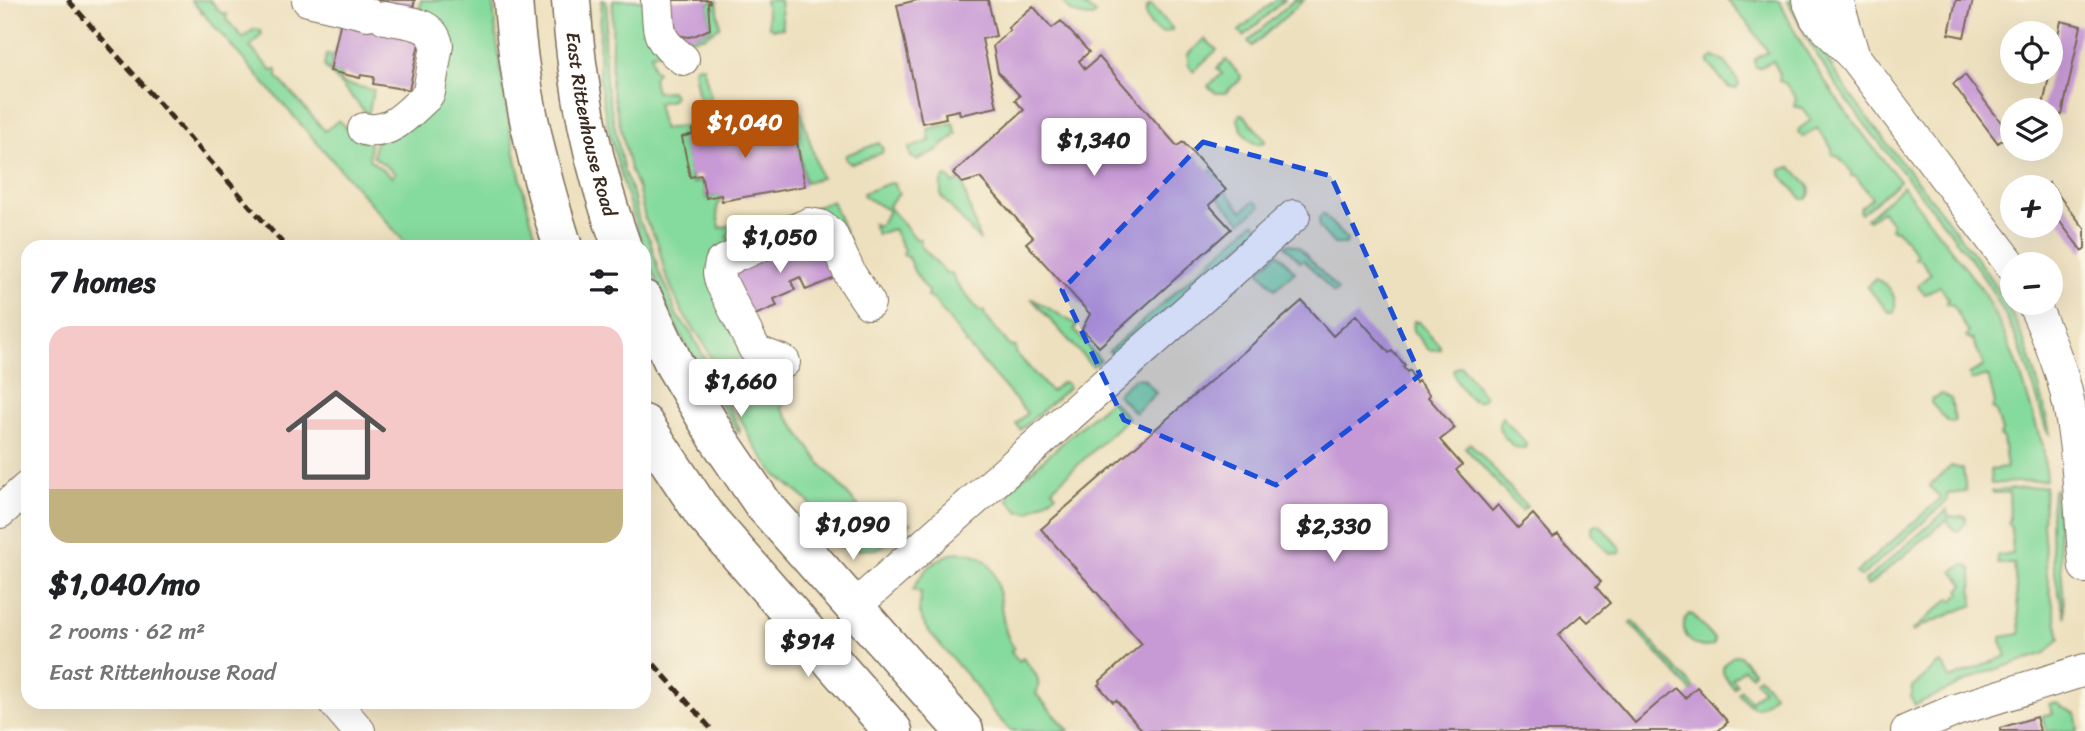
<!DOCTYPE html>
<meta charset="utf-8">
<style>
body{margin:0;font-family:Sriracha,sans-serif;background:#f2f2f2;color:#202124;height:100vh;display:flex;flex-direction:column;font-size:26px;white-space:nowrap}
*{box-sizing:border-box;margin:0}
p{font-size:23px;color:#757577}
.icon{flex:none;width:38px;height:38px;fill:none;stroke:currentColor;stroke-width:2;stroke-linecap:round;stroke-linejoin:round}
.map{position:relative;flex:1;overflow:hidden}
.side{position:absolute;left:21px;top:240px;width:630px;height:469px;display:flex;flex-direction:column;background:#fff;border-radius:21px;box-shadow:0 7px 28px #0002}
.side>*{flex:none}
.tools{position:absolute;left:2000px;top:21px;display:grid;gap:14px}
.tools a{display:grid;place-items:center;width:63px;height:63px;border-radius:50%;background:#fff;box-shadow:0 7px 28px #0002;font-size:35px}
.price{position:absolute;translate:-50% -60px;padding:0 16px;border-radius:7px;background:#fff;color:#222;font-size:23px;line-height:46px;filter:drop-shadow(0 2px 4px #0008)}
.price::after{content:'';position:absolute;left:50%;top:42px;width:21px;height:16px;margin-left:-10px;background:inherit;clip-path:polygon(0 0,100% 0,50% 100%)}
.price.on{background:#b45309;color:#fff}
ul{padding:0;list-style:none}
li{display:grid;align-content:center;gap:14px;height:371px;padding:0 28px}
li+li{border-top:2px solid #e0e0e0}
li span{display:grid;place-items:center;height:217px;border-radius:21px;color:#555}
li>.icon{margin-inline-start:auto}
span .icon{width:126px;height:126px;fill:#fffc;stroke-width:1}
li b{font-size:30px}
h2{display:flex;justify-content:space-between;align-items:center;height:84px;padding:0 28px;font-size:30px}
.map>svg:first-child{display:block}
.green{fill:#85da9d;stroke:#60825e;stroke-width:2}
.building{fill:#c79ad5}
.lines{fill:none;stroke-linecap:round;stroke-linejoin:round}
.minor-casing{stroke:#796a56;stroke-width:34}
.major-casing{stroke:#796a56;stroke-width:41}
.minor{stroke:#fff;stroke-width:32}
.major{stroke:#fff;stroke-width:38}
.rail{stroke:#3b2a1e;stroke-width:5;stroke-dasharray:10 5;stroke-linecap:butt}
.marked{fill:#1d4ed8;fill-opacity:0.2;stroke:#1d4ed8;stroke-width:5;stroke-dasharray:14 9;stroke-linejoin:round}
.labels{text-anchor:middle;stroke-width:6;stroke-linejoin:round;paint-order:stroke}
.street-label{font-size:19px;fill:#3b2a1e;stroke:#fcf5e5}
</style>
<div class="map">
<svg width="2085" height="731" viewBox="0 0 2085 731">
<rect width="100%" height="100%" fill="#fcf5e5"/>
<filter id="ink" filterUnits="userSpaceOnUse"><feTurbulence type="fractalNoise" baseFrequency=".0143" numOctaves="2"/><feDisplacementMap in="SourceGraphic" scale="14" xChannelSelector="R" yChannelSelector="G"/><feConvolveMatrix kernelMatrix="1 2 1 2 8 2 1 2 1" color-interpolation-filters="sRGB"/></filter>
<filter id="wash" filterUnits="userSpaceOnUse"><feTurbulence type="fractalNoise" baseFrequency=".00686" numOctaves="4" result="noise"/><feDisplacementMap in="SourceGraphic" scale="28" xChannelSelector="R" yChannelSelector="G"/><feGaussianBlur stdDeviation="1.57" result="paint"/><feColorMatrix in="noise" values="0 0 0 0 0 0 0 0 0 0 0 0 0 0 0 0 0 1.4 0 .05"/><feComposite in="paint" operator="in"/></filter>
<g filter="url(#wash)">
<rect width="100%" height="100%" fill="#ede0be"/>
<path class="green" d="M191,0H210L221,13L227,14L226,19L243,38L254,29L260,30L262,34L250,47L272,71L277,70V77L325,131L339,120L354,137L370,143L369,159L392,177L395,173L373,156L375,143L427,103L419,13L421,0H493C500,86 514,165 539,247H409Z
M602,0H606L607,19L604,37L606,85L624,172L633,194L639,221L650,240L659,273L668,290L677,316L691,333L704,357L740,429L739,433C724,409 708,385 694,361C661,300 637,235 619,168C611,140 603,109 600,80C598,53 600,26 602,0Z
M613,0H650L666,51L651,54L653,69L657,72L653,78L656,92L671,91L674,96L672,100L657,103L663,129L685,126L688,135L683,137L690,177H692L693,183L703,181L706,198L721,195L722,199C713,206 719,218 720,228L733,225L727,238L740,243L748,223L788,217L832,201L850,244L723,255L777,371L766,379L784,404L781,407L820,463L872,522L911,523L888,543L877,549L859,550L840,546L827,536L808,501L775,474L752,442L704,343L682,312L665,273L658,243L645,219L639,191L630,169L611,85Z
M765,0H780L783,28L774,29L769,27Z
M1062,0H1076L1096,14L1093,17C1079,17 1069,13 1062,0Z
M1275,0H1284L1244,36L1239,31Z
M1294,0H1304L1252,46L1248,41Z
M1727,0H1779C1810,68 1854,124 1900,181L1861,214L1859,211L1860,208L1872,198L1856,177L1851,176V171L1838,156L1832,154V148L1817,128L1803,137L1798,132L1799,129L1811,120L1802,108L1794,106L1796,98L1785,83L1779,81L1780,74L1773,61L1759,68L1756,67L1754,62L1755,59L1768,52L1750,26Z
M1788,0H1795C1832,83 1894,150 1949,222C1968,247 1988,272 2004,300C2028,341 2041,387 2050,434L2046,430C2034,384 2019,337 1995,296C1980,270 1961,246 1942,222C1887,151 1825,83 1788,0Z
M717,1L720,27L703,37L686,39L671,35C689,34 692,38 710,29L708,3Z
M1149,5H1152L1172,28V30L1163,33C1152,29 1140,16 1149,5Z
M1205,39L1217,50L1193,71L1188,64V54Z
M327,54L333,55L330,71L342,74L340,83L374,90L368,115L324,66Z
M1713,57L1725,61L1738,82L1739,85L1736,89L1728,87L1709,64V60Z
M1226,60L1241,76L1240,80L1225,93H1216L1208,86L1222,74L1217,68Z
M703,66L711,98L708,102L704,103L699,99L694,70L695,67Z
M797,112H801L821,178L805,182L793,120H790L792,116Z
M1240,114L1244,115L1265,140V142L1257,144C1248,141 1238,127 1238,117Z
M953,123L955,129L954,130L957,134L936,151L917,160L911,157L909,148L930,141L928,129Z
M879,143L883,149L882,153L851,164L845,158L846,155Z
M1791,167L1809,186L1810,193L1807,199H1802L1781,175V170Z
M1212,170L1225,191L1242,211L1254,201L1261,206L1241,222L1218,197L1203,176Z
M946,176L954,184L959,180L962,183L980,241L941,196V183Z
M890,183H894L899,194L888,206L916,239H921L920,245L946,273L953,274L954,280L979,311H984L985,316L1010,346L1016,347V353L1051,392L1062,382L1066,383L1069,387L1020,430L1016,424L1027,413L972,350L933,299L927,297L928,292L914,271L908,257L903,255L904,250L893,229L877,234L873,224L879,226L889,211L864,196L863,193Z
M1903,186L1982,290L2003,331L2021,375L2039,435L2043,445L2046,480L1991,484L1990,470L2007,468L2003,438L2000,436L2002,432L1996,411L1992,408L1995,403L1988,376L1972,380L1969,374L1984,366L1973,340L1966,338L1968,332L1953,305L1947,304L1948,298L1939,286L1925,294L1918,287L1920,283L1931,274L1920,259H1915L1916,253L1897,230L1891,229L1892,223L1882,211L1869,220L1866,219Z
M1323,214L1347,240L1346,244H1334L1319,227V218Z
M1254,222L1260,228L1115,357L1109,351Z
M1290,244L1299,247L1338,290L1334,293L1304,260L1300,262L1285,246Z
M1278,253L1295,272L1275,289L1259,271Z
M1874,279C1888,282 1899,298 1894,312H1889L1867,287Z
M1031,298L1077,325L1074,330L1100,360L1093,366L1090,364Z
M1414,321L1419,322L1440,346V349L1429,350L1413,331Z
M1458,366H1461L1484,395L1485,398C1481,400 1478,403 1473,400C1466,397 1454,378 1453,370Z
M1135,378L1144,379L1156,393L1135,413L1117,394Z
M1942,394L1951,399L1955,420L1953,423L1947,421L1931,403L1932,399Z
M1111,400L1128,418L1052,489L1056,494L1029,512H1019L1008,499L1010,489Z
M1502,417L1526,443L1525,448L1514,447C1506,438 1493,429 1502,417Z
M1470,443L1527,507L1522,511L1465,447Z
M1951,466L1963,469L1966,492L1947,494V501L1861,577L1856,573L1941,498L1930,487L1931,484Z
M2045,486L2043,524L2047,576L2060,638L2046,653L1982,674L1915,705L1911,698L1913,687L1939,663L1943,664L1950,679L2007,656L2001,641V637L2020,634L2014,564H1998L1997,557L1998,555L2013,554L2011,527L2008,523L2010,518L2009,493H1993L1992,491Z
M2055,489L2065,617C2053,577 2048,531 2053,490Z
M1947,510L1948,517L1966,516V522L1959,531L1955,530L1946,520L1868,586L1864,582Z
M1595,524L1600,525L1621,549L1620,553L1609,554L1591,533V528Z
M958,552C1014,552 990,615 1014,648L1011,652L1019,661L1023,658C1033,671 1043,678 1036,694L1069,731H1011L993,712L974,684L926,628L919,613L921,592L913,590C922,570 936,557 958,552Z
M1963,565L1968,566L1972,570L1973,605L1924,625L1913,632L1912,631L1950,598L1953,601L1961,593L1959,590L1964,585L1953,571Z
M1689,614L1693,615L1715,640L1713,645C1694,654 1674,629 1689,614Z
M1633,621L1695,689L1692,692L1630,623Z
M1735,655L1740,656L1754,672L1751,675L1744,669L1732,679L1737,685L1734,688C1722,675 1716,667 1735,655Z
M1759,677L1774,694C1758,714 1753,710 1738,693L1741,690L1751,701L1763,690L1755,680Z
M2052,703L2060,704V706L2076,714L2078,731H2046L2042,716L2052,713L2049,704Z"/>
<g id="blocks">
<path class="building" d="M371,0H415L413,8L421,34L409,90L373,84L374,77L361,75L360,78L330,71L342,15Z
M665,0H709L710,3H708L710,29L696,35L689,37L675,35Z
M917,0H988L996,36L982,39L997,107L960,115L959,110L945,113L946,118L922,123L897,5Z
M1956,0H1973L1964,37L1949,34Z
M1033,6L1052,28L1061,21L1089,52L1079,61L1085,69L1099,57L1177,146L1183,142L1226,190L1209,205L1231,229L1099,347L1082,329L1090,314L1026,243L1033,237L980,178L962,183L953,173L1024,110L1015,100L1020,96L998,72L993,46L1010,30L1008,28Z
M2061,21L2081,26L2062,115L2051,113V110H2042Z
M1965,75L2010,134L1998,143L1953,84Z
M793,120L805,186L722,201L721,195L706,198L701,175L690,177L682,137L693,134L692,130L713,126L715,134Z
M2049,183L2085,229V248L2082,251L2051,210V187H2044Z
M817,236L835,278L806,290L800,277L791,281L795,290L774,299L777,306L745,319L730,266Z
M1302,301L1333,336L1356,315L1389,353L1392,351L1405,365L1403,367L1407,372L1409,370L1416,383L1418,381L1430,395L1428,397L1455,428L1440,440L1462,465L1456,470L1492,511L1498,505L1518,528L1533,514L1553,537L1558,534L1601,582L1596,587L1610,603L1588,622L1581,615L1558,635L1635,723L1675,688L1685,698L1697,687L1728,722L1718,731H1143L1116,700L1113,702L1098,685L1101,683L1100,681L1142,644L1041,529Z
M2036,717L2040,731H2001L2000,728Z"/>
</g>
</g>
<g filter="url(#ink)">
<use href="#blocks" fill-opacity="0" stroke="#796a56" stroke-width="2"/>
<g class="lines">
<defs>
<path id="minor" d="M308,0L368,14
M657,0C660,33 655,38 683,59
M1808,0L1816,18L1855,58L2012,266
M1837,0L1853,54
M364,129C390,136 408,113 426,97L429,92L437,45C432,21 406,23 385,18
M743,253L809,224L820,226L831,234L851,276L869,303
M731,258L721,263L719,273L721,282L754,348L760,353L784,362
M2033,303C2044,326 2053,349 2061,373C2080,434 2079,504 2085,567
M0,512L28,487
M854,607L1294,216
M334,702L359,731
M1907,731L1956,710L2085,670"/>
<g id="major">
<path d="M513,0C518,84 537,167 563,247"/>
<path id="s1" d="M571,0C576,84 593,168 622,247"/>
<path d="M644,300L675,366L719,440L763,504L964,731"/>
<path d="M644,424L703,513L893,731"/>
</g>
</defs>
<use href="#minor" class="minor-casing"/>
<use href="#major" class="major-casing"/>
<use href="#minor" class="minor"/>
<use href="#major" class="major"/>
<path class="rail" d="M68,0L286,247
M644,653L713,731"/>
</g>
</g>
<path class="marked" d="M1203,142L1331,176L1420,375L1276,485L1124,420L1062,290Z"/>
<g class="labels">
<g class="street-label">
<text dy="7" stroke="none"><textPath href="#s1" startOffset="126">East Rittenhouse Road</textPath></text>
</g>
</g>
</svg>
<div class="tools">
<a><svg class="icon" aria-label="locate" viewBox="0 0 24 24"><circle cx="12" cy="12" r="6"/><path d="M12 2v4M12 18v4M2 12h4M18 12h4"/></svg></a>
<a><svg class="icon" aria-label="layers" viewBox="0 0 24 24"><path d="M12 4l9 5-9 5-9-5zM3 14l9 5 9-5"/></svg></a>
<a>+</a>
<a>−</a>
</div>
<b class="price on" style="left:745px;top:160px">$1,040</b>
<b class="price" style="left:1094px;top:178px">$1,340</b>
<b class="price" style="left:780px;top:275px">$1,050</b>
<b class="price" style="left:741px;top:419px">$1,660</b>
<b class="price" style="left:853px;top:562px">$1,090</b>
<b class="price" style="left:1334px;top:564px">$2,330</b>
<b class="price" style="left:808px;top:679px">$914</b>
<section class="side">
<h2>7 homes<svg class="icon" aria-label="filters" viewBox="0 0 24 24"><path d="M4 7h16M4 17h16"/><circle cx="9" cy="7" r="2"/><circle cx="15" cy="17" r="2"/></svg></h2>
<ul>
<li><span style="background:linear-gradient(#f6c9c9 75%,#c2b280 0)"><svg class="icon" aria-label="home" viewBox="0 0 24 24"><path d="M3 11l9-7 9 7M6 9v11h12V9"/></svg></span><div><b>$1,040/mo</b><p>2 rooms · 62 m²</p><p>East Rittenhouse Road</p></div></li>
</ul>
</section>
</div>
